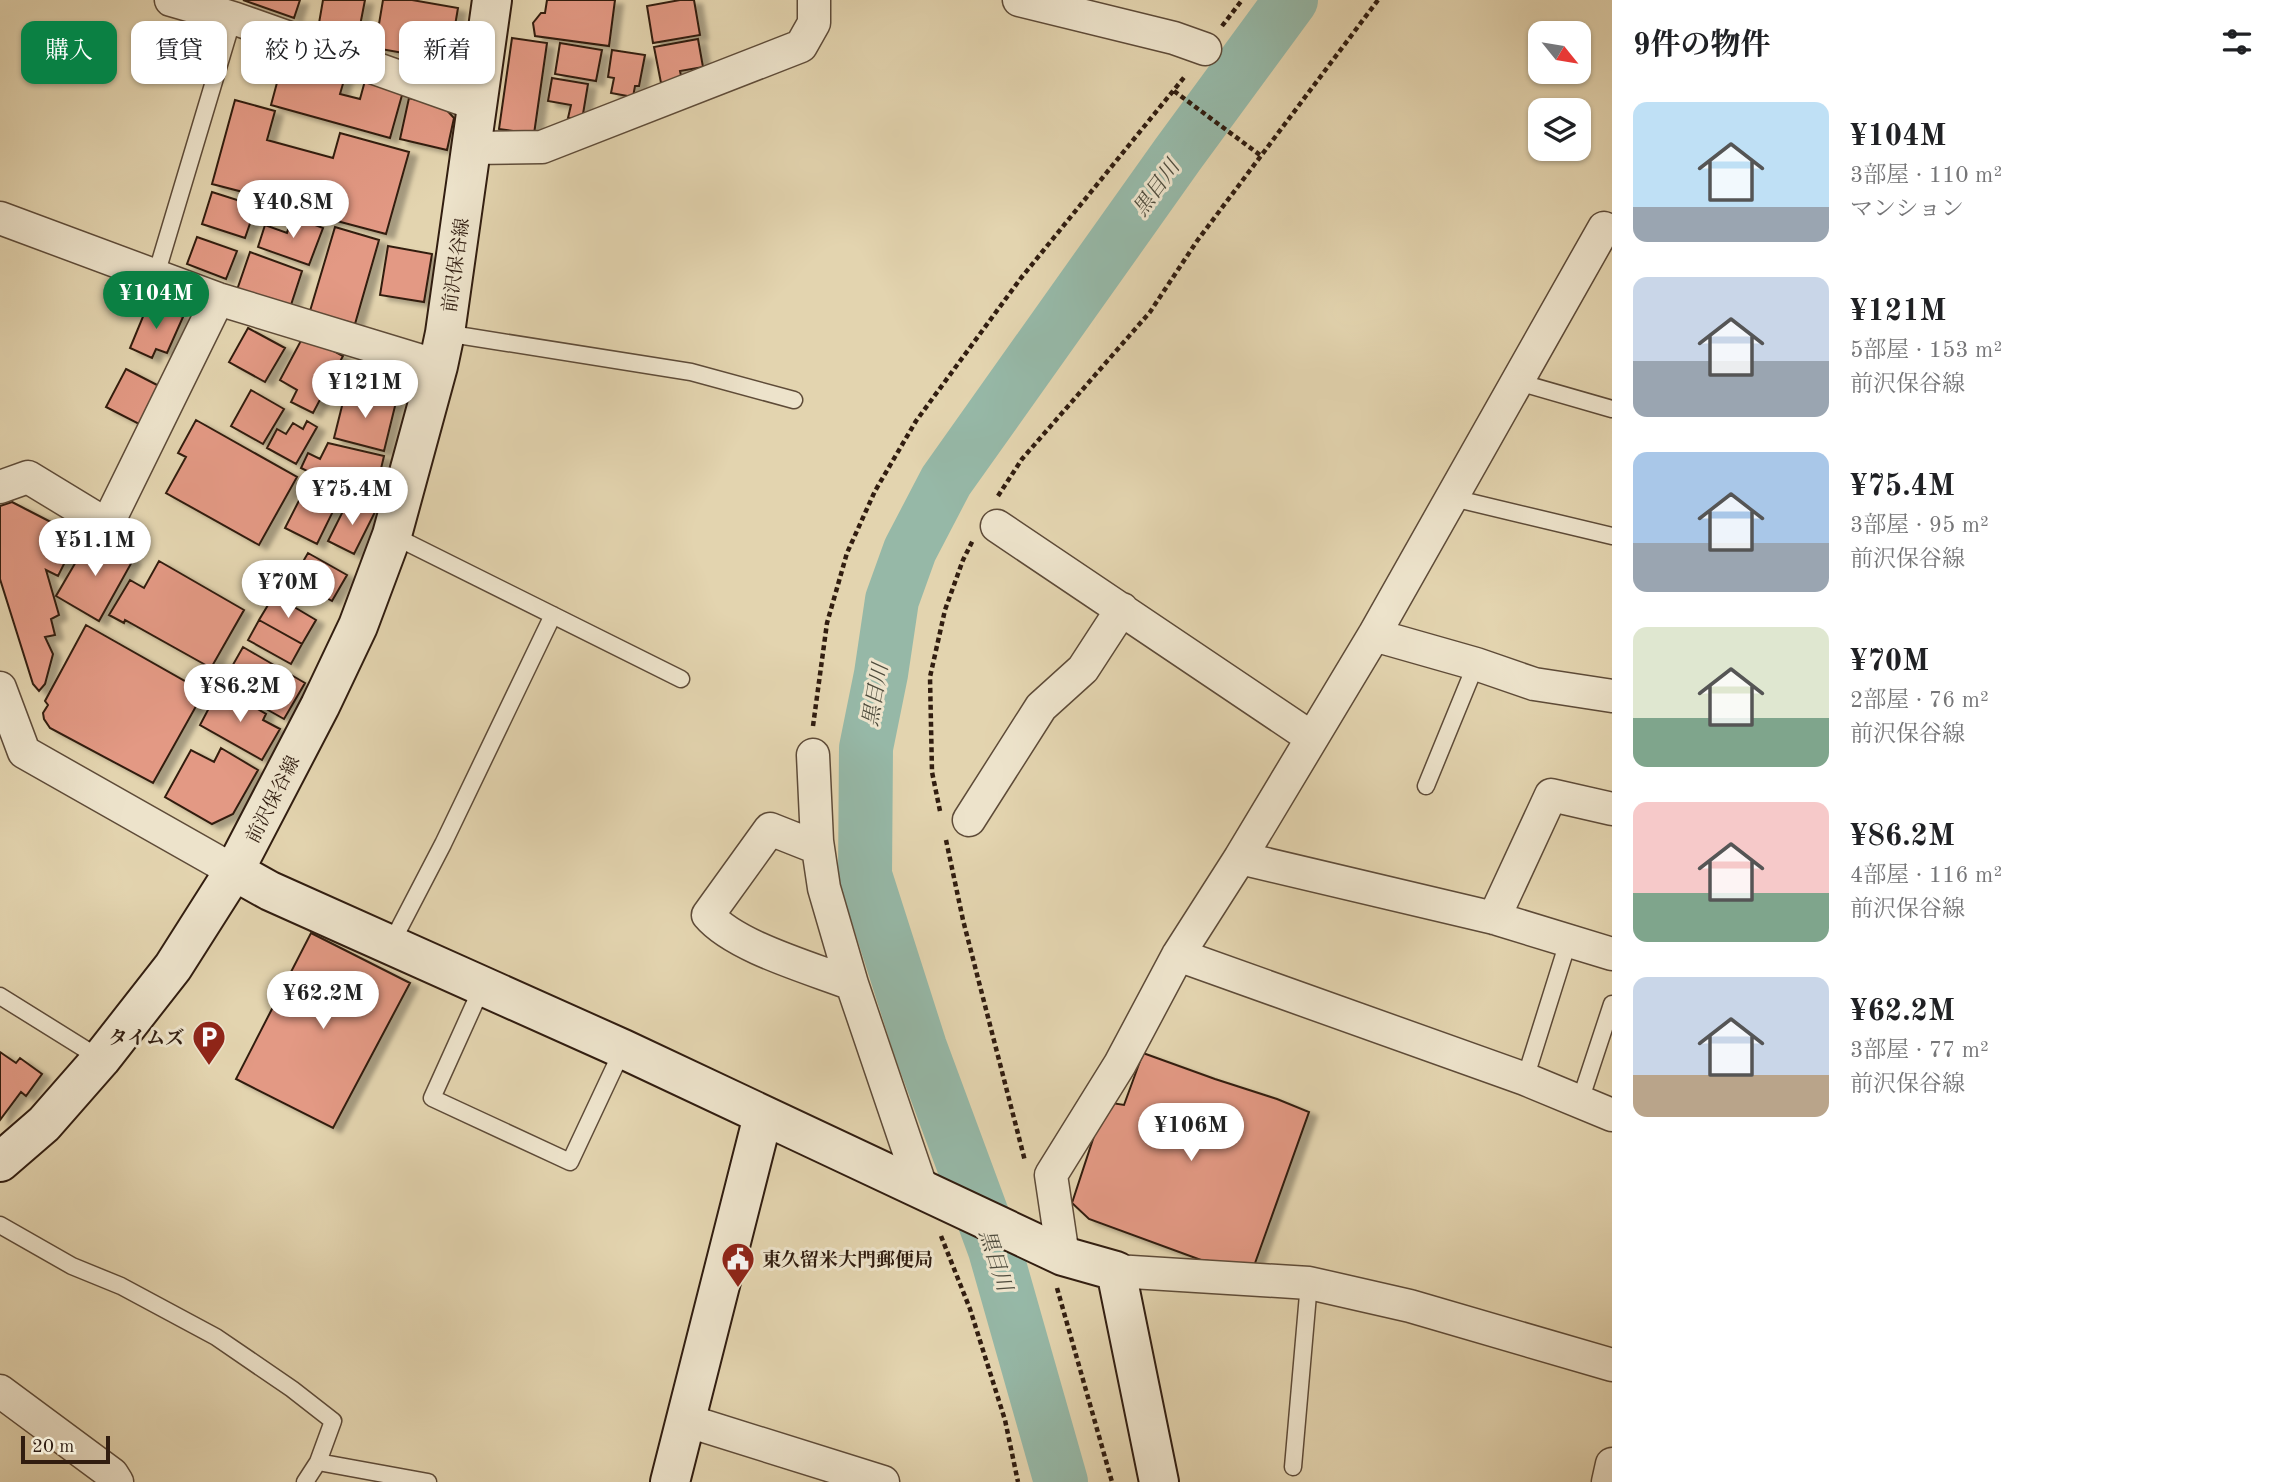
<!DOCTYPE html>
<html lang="ja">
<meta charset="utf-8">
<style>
body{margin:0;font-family:"Old Standard TT","Noto Serif JP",serif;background:#f6f6f6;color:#202124;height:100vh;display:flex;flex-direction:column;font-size:26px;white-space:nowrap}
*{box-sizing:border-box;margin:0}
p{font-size:23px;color:#757577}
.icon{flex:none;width:38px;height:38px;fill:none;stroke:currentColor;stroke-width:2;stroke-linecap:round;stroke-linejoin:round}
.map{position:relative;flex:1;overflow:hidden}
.panel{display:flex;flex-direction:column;background:#fff;width:665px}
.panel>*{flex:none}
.top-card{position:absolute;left:21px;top:21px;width:665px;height:63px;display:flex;gap:14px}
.needle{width:46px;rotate:120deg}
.buttons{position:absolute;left:1528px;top:21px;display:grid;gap:14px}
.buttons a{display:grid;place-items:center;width:63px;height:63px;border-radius:14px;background:#fff;box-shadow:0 2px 5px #0004;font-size:35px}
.scale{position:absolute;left:21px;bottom:18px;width:89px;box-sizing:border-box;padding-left:7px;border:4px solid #311d10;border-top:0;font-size:19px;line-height:24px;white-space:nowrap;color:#311d10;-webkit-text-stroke:5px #ede3cb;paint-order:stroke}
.price{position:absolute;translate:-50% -60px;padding:0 16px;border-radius:24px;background:#fff;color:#222;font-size:23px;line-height:46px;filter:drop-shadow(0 2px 4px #0008)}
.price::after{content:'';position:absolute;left:50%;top:42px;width:21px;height:16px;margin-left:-10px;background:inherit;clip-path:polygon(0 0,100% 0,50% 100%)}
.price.active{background:#0b8043;color:#fff}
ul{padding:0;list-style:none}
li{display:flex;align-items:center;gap:21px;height:175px;padding:0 21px}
li span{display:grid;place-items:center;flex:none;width:196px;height:140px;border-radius:14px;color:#555}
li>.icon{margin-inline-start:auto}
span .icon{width:84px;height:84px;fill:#fffc;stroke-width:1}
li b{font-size:30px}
h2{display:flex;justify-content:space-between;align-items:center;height:84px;padding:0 21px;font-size:30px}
.tag{padding:0 24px;border-radius:14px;background:#fff;box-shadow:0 2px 5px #0004;font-size:24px;line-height:63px}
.tag.active{background:#0b8043;color:#fff}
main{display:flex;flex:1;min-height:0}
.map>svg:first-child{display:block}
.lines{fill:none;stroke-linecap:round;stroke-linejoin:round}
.river{stroke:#96b8a7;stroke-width:54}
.building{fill:#e39984;stroke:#311d10;stroke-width:2;filter:url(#shadow)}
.lane-casing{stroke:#5e4b38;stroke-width:19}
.street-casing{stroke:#5e4b38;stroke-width:35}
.secondary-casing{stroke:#311d10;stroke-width:42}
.path{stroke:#311d10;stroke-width:4.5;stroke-dasharray:5 3.5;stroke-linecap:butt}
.lane{stroke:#ede3cb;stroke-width:16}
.street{stroke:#ede3cb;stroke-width:32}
.secondary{stroke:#ede3cb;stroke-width:38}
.labels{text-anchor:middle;stroke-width:6;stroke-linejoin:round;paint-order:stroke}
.street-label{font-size:19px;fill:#311d10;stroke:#ede3cb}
.poi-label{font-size:19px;font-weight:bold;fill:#311d10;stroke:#ede3cb;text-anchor:end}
.water-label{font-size:21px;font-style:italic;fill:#4f4c3d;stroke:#ede3cb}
</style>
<main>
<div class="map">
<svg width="1612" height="1482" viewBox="0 0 1612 1482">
<defs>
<filter id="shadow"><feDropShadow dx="8" dy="4.5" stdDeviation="2" flood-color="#0004"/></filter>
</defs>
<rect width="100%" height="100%" fill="#e3d4af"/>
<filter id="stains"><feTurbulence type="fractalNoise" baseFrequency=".00286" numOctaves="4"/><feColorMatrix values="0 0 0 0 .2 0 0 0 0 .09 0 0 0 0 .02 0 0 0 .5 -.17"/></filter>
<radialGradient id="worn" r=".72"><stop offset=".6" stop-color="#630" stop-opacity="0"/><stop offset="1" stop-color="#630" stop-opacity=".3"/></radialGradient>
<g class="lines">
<path class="river" d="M1061,1482L995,1250L920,1047L865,875L866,748L881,674L892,600L910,550L946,481L1178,154L1291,0"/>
</g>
<path class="building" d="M243,0H300L294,18Z
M323,0H365L358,36L318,29Z
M383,0H412L458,8L449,61L375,48Z
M547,0H615L609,46L535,36L533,23L541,13H545Z
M680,0H694L700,35L653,43L647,6Z
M512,38L547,43L534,134L499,129Z
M698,39L703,67L680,71L682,80L661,83L654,47Z
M560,43L602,50L596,81L555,74Z
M612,50L645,55L639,86H635L633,97L611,93L614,78L608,77Z
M285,53L347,70L340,94L360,99L366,77L404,88L390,138L271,105Z
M552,78L588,84L582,120L568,118L571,105L548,101Z
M409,98L443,106L454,118L447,150L400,139Z
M235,100L275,111L267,140L333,158L340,133L409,152L386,234L318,216L323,198L275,184L270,199L212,184Z
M212,192L256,206L245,238L202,224Z
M292,216L323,228L309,265L258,247L265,225L287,233Z
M335,227L379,240L355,324L310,311Z
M197,237L237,251L226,279L187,264Z
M388,246L432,254L424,302L380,295Z
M250,252L302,271L290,308L237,290Z
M149,302L183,317L167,353L156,349L152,358L130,348Z
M248,328L285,348L265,382L229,362Z
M304,335L343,356L313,413L291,402L297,390L280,380Z
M366,356L412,369L405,399L349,386Z
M126,369L161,387L141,425L106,407Z
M251,390L284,409L263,444L231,426Z
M346,390L396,402L384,451L334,438Z
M196,420L297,477L259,545L166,493L186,457L178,453Z
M307,421L317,427L296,464L267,448L277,429L286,434L293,423L303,429Z
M328,443L384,456L376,490L371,488L366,500L301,468L308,453L320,459Z
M309,481L340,497L317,544L285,528Z
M349,499L375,512L354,554L328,541Z
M12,502L78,536L58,576L46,570L59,615L51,619L55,635L45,637L53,654L45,684L39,691L33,684L0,579V506Z
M91,536L133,560L99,621L56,596Z
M308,553L347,575L332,601L293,579Z
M159,561L244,610L211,668L125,620L124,623L109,615L130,580L144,588Z
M274,595L316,620L302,644L259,620Z
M259,620L302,644L291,664L248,640Z
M86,625L204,692L153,783L50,728L44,719L43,713L48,705L45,701Z
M243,647L305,683L284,719L222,684Z
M220,687L266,714L263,720L280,729L262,760L200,725Z
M221,748L258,770L233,814L212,824L165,797L191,750L214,762Z
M311,933L410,983L333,1128L236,1079Z
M0,1052L16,1063L20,1058L42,1074L26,1096L21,1092L0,1120Z
M1143,1053L1215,1079L1277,1099L1309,1112L1254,1266L1201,1260L1089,1219L1072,1203L1096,1130L1112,1103L1124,1105Z"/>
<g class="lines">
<defs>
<path id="lane" d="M156,275L233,18
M445,333L691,372L794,400
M1518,382L1612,409
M1453,498L1612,536
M392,535L681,679
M1426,786L1476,664
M391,944L443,844L553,615
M483,985L432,1098L570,1162L623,1049
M0,996L101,1059
M1525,1079L1568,942
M1580,1101L1612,1004
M0,1225L72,1266L121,1286L216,1337L292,1389L333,1421L318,1462
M1293,1467L1309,1283
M305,1482L318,1462L428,1482"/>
<path id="street" d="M171,0L233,18L476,104
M1019,0L1174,38L1205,49
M471,148L542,147L801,46L814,23V0
M0,218L218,299L438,366
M0,487L28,477L107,525L218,299
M997,526L1312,738
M1374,635L1476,664L1534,684L1612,696
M0,688L24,752L234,871
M813,755L817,841L824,888L852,984L922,1190
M969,820L1041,707L1083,669L1122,609
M818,848L770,829L708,915C735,947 811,968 852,984
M1240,858L1494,918L1612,954
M1494,918L1551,795L1612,809
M1178,955L1525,1079L1612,1115
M1063,1256L1051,1175L1120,1064L1178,955L1240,858L1374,635L1604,228
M1116,1271L1309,1283L1410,1306L1612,1365
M0,1391L112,1474L117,1482
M685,1420L883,1482
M1608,1482L1612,1464"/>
<path id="secondary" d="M234,871L270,891L623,1049L1063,1256L1116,1271L1159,1482
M0,1162L44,1124L101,1059L173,967L234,871L320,706L358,626L392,535L438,366L445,333L492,0
M670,1482L763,1116"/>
</defs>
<use href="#lane" class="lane-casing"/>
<use href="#street" class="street-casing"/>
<use href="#secondary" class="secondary-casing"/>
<path class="path" d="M1222,26L1242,0
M1174,91L1260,155
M998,496L1022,459L1150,312L1197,241L1378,0
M813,726L827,623L847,553L875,491L916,421L1021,278L1186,75
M940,811L932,772L930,677L945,610L963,560L973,540
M946,840L963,920L1025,1161
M941,1236L970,1309L1005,1420L1018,1482
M1057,1288L1112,1482"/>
<use href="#lane" class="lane"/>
<use href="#street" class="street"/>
<use href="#secondary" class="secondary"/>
</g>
<defs>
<symbol id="parking-pin" viewBox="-11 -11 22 30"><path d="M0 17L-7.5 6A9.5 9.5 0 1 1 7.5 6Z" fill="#8f2418" stroke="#ede3cb"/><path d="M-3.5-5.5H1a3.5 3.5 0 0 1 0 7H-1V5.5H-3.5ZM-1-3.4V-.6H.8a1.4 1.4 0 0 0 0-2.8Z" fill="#fff"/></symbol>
<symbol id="civic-pin" viewBox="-11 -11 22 30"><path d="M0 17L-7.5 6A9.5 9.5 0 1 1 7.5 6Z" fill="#8f2418" stroke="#ede3cb"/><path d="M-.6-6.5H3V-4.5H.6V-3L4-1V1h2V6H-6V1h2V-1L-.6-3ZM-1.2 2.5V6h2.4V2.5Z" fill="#fff"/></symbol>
</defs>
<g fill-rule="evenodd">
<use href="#parking-pin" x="190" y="1018" width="38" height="52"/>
<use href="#civic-pin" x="719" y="1240" width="38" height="52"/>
</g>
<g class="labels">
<g class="street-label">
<text transform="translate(455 265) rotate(-82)" y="7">前沢保谷線</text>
<text transform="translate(272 799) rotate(-63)" y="7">前沢保谷線</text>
</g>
<g class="poi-label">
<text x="184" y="1044">タイムズ</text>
<text x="762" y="1266" text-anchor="start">東久留米大門郵便局</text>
</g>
<g class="water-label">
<text transform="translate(1156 188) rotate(-54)" y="7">黒目川</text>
<text transform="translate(875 695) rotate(-80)" y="7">黒目川</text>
<text transform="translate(996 1260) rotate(72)" y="7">黒目川</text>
</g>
</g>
<rect width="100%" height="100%" filter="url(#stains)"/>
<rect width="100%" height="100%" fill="url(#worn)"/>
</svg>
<div class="buttons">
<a><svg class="needle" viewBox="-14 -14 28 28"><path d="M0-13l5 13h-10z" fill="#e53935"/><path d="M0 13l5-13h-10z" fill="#757577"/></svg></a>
<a><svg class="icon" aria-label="layers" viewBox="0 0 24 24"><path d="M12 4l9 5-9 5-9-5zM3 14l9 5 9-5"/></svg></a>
</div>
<div class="scale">20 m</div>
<b class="price" style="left:293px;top:240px">¥40.8M</b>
<b class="price active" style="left:156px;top:331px">¥104M</b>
<b class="price" style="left:365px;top:420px">¥121M</b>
<b class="price" style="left:352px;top:527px">¥75.4M</b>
<b class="price" style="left:95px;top:578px">¥51.1M</b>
<b class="price" style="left:288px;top:620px">¥70M</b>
<b class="price" style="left:240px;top:724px">¥86.2M</b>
<b class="price" style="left:323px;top:1031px">¥62.2M</b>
<b class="price" style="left:1191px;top:1163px">¥106M</b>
<div class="top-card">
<a class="tag active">購入</a>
<a class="tag">賃貸</a>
<a class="tag">絞り込み</a>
<a class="tag">新着</a>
</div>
</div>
<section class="panel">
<h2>9件の物件<svg class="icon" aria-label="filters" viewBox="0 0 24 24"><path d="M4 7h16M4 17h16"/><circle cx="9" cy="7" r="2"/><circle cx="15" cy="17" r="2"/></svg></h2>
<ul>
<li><span style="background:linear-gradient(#bfe0f5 75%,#9aa5b1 0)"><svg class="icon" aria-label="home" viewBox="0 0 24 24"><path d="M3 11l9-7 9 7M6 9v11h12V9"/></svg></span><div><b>¥104M</b><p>3部屋 · 110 m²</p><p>マンション</p></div></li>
<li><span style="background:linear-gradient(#c9d6e8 60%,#9aa5b1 0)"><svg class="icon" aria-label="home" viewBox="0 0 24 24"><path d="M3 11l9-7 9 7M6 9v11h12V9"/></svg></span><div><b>¥121M</b><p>5部屋 · 153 m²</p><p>前沢保谷線</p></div></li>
<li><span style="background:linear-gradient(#a9c7e8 65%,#9aa5b1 0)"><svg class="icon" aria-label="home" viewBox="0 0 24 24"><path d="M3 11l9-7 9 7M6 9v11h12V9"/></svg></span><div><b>¥75.4M</b><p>3部屋 · 95 m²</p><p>前沢保谷線</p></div></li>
<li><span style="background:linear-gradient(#dfe7d0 65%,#7fa58c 0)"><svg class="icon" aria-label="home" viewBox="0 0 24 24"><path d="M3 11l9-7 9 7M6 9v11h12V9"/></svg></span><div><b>¥70M</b><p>2部屋 · 76 m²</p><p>前沢保谷線</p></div></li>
<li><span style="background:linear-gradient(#f6c9c9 65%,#7fa58c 0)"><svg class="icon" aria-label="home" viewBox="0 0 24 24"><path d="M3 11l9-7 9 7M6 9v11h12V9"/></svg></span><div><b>¥86.2M</b><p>4部屋 · 116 m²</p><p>前沢保谷線</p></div></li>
<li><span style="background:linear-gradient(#c9d6e8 70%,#b9a48a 0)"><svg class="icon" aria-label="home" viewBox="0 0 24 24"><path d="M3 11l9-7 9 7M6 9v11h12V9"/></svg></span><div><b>¥62.2M</b><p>3部屋 · 77 m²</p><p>前沢保谷線</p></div></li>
</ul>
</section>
</main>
